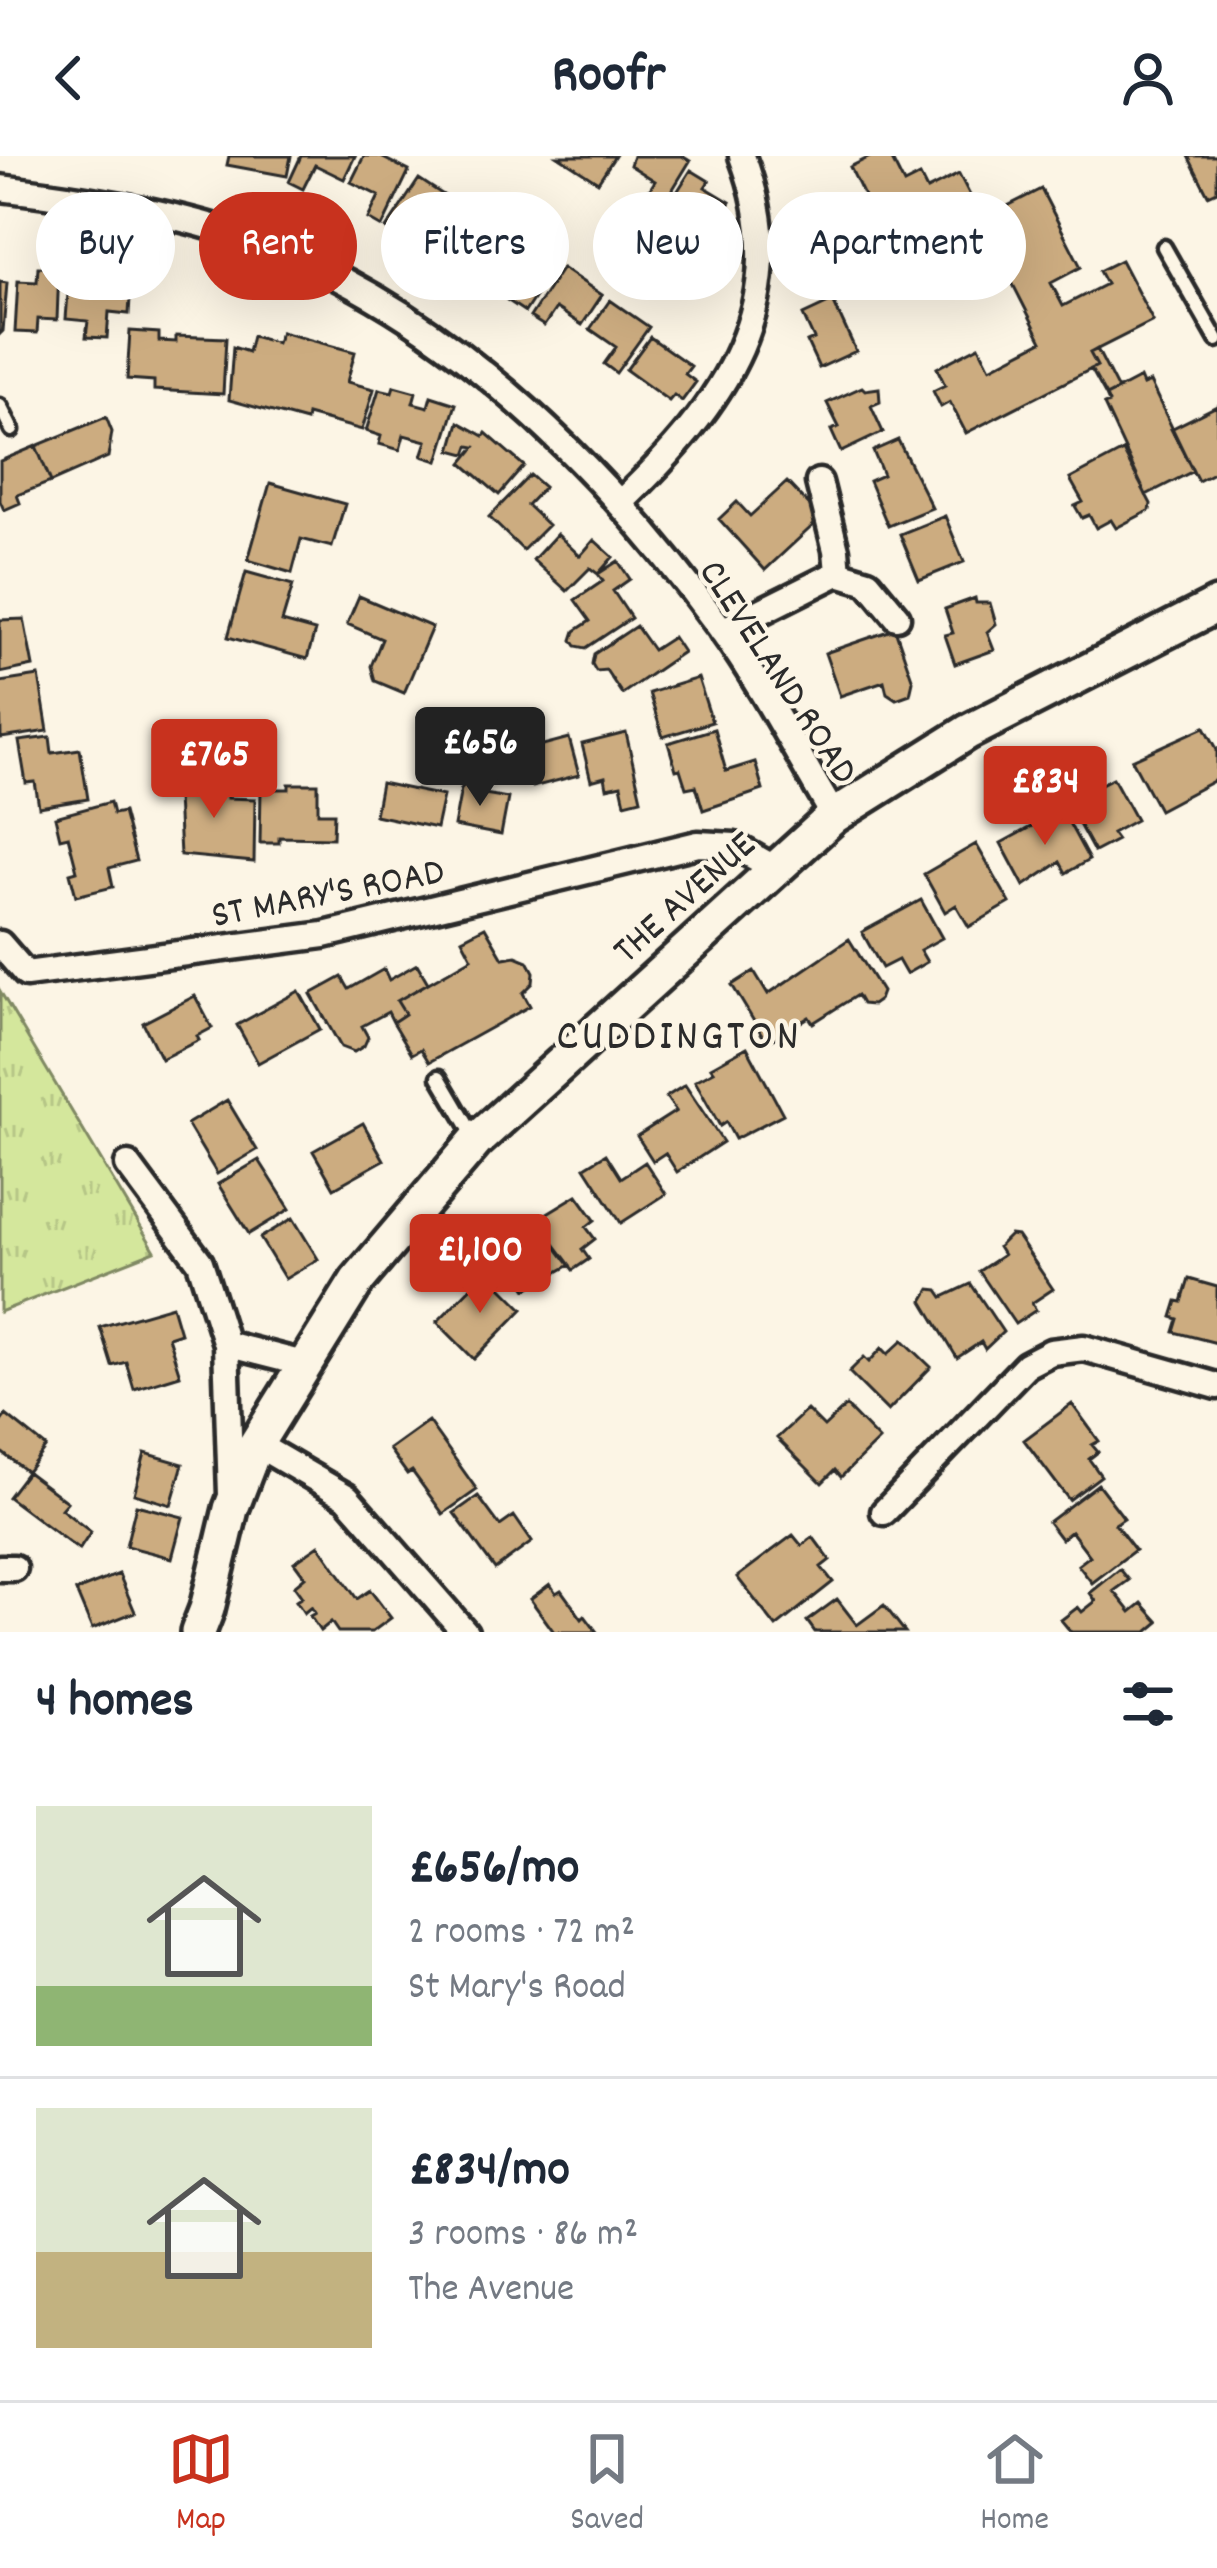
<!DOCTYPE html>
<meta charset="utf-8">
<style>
body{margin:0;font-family:Dekko,sans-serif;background:#f2f2f3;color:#1f2937;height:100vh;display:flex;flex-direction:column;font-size:45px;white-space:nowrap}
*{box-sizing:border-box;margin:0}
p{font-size:39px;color:#747a83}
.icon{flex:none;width:66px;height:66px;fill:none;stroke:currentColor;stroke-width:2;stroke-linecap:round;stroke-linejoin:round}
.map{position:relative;height:1476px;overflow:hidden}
.panel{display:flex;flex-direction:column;background:#fff;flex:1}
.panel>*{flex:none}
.banner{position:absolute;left:36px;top:36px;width:1146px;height:108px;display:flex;gap:24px}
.price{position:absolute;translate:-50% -102px;padding:0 27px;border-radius:12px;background:#c8321e;color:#fff;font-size:39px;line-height:78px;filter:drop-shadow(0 3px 6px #0008)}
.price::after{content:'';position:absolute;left:50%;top:72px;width:36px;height:27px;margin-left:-18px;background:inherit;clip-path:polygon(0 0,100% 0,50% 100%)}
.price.on{background:#222;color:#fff}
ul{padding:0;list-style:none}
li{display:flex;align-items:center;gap:36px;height:300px;padding:0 36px}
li+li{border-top:3px solid #e0e1e3}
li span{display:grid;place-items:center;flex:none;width:336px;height:240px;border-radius:0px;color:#555}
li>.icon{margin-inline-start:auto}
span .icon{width:144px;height:144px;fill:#fffc;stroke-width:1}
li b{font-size:51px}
h2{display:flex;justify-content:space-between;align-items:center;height:144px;padding:0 36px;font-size:51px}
.pill{padding:0 42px;border-radius:54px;background:#fff;box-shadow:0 12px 48px #0002;font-size:42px;line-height:108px}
.pill.on{background:#c8321e;color:#fff}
header{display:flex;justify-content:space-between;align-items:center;height:156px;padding:0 36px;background:#fff;font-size:54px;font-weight:800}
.tabs{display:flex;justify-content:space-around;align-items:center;height:168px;border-top:3px solid #e0e1e3;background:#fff;font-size:33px;color:#747a83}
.tabs a{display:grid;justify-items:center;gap:6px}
.tabs .on{color:#c8321e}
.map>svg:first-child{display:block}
.grass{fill:url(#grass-tufts);stroke:#808964;stroke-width:3}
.building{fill:#ccac80;stroke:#2b2b2b;stroke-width:3}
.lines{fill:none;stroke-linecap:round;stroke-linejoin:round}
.lane-casing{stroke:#2b2b2b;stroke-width:21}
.street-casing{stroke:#2b2b2b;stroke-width:33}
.secondary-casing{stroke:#2b2b2b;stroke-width:42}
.lane{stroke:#fcf5e5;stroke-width:12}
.street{stroke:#fcf5e5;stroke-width:24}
.secondary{stroke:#fcf5e5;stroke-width:33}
.labels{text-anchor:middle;stroke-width:9;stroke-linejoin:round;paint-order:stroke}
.street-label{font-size:39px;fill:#2b2b2b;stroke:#fcf5e5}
.quarter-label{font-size:45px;letter-spacing:3px;fill:#2b2b2b;stroke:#fcf5e5}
</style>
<header><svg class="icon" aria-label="back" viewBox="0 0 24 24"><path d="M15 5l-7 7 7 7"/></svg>Roofr<svg class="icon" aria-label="person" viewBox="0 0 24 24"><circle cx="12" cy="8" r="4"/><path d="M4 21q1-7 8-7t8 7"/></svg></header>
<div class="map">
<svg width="1217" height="1476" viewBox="0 0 1217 1476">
<defs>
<pattern id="grass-tufts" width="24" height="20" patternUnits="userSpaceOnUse" patternTransform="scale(3)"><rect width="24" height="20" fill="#d4e79c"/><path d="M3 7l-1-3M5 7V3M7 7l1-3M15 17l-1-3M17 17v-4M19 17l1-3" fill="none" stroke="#b6c687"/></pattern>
</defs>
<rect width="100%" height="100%" fill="#fcf5e5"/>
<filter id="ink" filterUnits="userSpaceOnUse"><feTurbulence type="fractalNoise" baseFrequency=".00833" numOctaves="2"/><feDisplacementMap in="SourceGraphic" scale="24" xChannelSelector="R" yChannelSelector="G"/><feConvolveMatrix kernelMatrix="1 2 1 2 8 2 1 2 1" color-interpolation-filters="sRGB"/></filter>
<g filter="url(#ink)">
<path class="grass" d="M0,835L155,1095L0,1156Z"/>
<path class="building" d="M229,0H291L287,20L227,9Z
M301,0H355L344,23L315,9L303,33L289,26Z
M364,0H379L409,15L382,71L368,63L379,40L351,26Z
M558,0H615L598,26Z
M633,0H682L690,5L662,51L645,41L655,25L630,9Z
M872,0H890L904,28L920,20L927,34L959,18L978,55L921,82L908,57L879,71L850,11Z
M1188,0H1217V35L1208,39Z
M691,14L709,25L705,31L730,46L701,93L658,66Z
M419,23L460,50L431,94L403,76L399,82L386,73Z
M1041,33L1081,111L1051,127L1063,150L1106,128L1099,115L1121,104L1153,165L1090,197L1097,210L966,277L950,246L941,251L933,235L945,229L937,212L979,190L990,212L1042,185L980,64Z
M468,50L509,76L491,104L464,86L451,107L437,98Z
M514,80L557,107L525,156L507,144L519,125L495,109Z
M38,111L59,112L57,164L38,163L37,177L15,176L18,125L37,126Z
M70,112L95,114L93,128L108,129V124L131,126L129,158L109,156L107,182L86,181L88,165L66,163Z
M562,112L602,139L582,169L556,152L544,170L530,161Z
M0,126L7,127L3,175L0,178Z
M610,144L649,171L616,217L604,208L616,191L590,173Z
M833,145L856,195L819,212L807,186L814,183L803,159Z
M130,175L159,177V185L176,186V180L226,182L223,238L154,234V225L127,223Z
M281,176L355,196L347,226L374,233L362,274L307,259L306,265L229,244L233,191L248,196L252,180L277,187Z
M650,181L691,210L685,218L696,226L682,245L674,239L669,245L626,214Z
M1097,193L1118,234L1106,240L1091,213L1097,210L1090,197Z
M1140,222L1143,229L1150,226L1193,315L1146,339L1104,249L1109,247L1106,240Z
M394,230L416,236L413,247L428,251L431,240L456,248L438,305L422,300L427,285L404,279L400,294L379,288L381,280L366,275L379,233L392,236Z
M862,231L865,234L879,232L880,246L871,250L883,276L841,296L831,274L839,271L827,247Z
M1217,250V315L1198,325L1171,273Z
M106,261L112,276L108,301L51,326L36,290Z
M459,266L484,280L486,277L524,310L499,339L462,307L475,291L469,290L466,298L451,294Z
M898,284L932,352L888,370L869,325L883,319L873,295Z
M36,290L51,326L17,339L20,347L4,354L0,345V305Z
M1123,295L1151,348L1150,354L1116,372L1111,364L1096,372L1089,359L1082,362L1075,350L1083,346L1070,323Z
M530,319L544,331L527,349L548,369L523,394L489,361Z
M787,326L821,362L765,414L719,363L737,346L750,360Z
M270,327L345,348L332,391L301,383L292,417L248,404Z
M945,360L964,406L919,424L900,378Z
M557,378L580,400L594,384L613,401L598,418L590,412L567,435L533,404Z
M618,405L630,423L613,435L631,462L586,492L576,490L572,484L575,475L590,465L575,444L603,425L598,418Z
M246,416L293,429L282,466L315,475L307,503L228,481Z
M359,440L432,471L404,537L375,525L371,510L382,483L347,468Z
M975,442L976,447H990L996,468L987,476L994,494L955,508L945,479L953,477L945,453Z
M24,463L33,510L0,517V464Z
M636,470L653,494L673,481L683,496L622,538L606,514L596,515L592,508L594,498Z
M895,473L913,525L910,538L896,543L887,537L884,525L840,540L825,497Z
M39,520L48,575L1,582L0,526Z
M698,522L712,566L663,581L649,537Z
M1205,571L1217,593V623L1159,654L1132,604Z
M714,573L726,615L755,606L763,634L703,654L696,630L686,632L680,613L676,614L668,587Z
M626,577L641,643L625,647L621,629L607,632L605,621L591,625L582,588Z
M50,581L52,597L80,593L88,643L39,651L35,626L26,627L19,585Z
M569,582L579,619L533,631L524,594Z
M472,620L481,625L479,637L508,642L501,679L454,670L461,633Z
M176,622L227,625V642L255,643L254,706L180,699Z
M1113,622L1136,664L1112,677L1117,684L1094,696L1063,639L1098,623L1101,628Z
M381,627L443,640L436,672L375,659Z
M289,628H318V657H334L333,682L279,681V687H260L261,633H289Z
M110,646L113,658L123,656L136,705L109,712L113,731L76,740L70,717L77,715L68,680L60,682L55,661Z
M1062,654L1089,704L1066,717L1060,706L1024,730L1001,687Z
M976,688L1010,747L969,771L956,749L945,756L924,718Z
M921,744L942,782L920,794L927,806L906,818L898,804L882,812L862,776Z
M485,771L503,802L516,800L528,805L534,816L533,827L523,837L530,850L429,906L421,893L412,898L393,866L405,858L397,845L472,802L462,783Z
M849,783L882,836L879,844L872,849L862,848L857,839L813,867L809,861L767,887L732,829L754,815L768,838Z
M417,808L428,827L397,845L405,858L393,866L388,856L362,870L368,881L364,890L354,896L341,891L311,838L342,821L349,833L384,813L389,824Z
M299,835L320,873L258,907L237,869Z
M195,840L212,872L197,880L199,884L161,903L143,867Z
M747,891L783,958L735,983L726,966L720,970L695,925L714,915L711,911Z
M685,929L723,986L677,1016L665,997L653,1005L637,980L676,955L666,941Z
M227,944L257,994L217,1018L187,968Z
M363,967L384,1004L334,1032L313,995Z
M606,998L621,1022L645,1006L666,1038L621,1067L585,1011Z
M259,1004L290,1053L249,1078L218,1028Z
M577,1039L595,1064L586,1071L595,1083L582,1093L589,1103L573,1114L536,1064Z
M293,1062L318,1103L285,1123L260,1082Z
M536,1064L570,1109L527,1133L500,1095Z
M1010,1079L1017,1080L1053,1133L1032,1147L1036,1154L1015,1168L979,1115L1003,1099L998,1091Z
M489,1119L523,1153L474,1203L437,1166L478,1124L481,1128Z
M1189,1123L1217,1131V1187L1174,1176L1178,1163L1172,1161L1177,1145L1182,1146Z
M971,1128L1003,1176L985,1193L981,1186L957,1202L923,1145L930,1133L938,1134L943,1141Z
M172,1150L180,1177L168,1181L180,1219L134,1233L126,1206L112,1210L100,1171Z
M903,1184L931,1211L888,1255L849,1216L864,1201L869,1206L882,1192L888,1198Z
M1072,1248L1099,1285L1092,1289L1098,1296L1089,1303L1101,1320L1069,1344L1024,1284Z
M846,1250L879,1284L841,1321L835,1314L822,1327L777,1282L807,1254L824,1271Z
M6,1259L46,1291L27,1316L0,1295V1267Z
M428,1265L477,1334L443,1358L412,1315L407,1318L389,1293Z
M145,1297L183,1308L171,1349L134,1338Z
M27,1316L67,1346L61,1353L91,1376L79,1394L8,1341Z
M1098,1328L1124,1362L1115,1368L1135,1394L1092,1427L1078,1409L1090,1400L1071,1375L1061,1383L1048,1366Z
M478,1340L500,1370L514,1360L532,1386L495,1413L454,1357Z
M136,1349L183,1361L172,1402L126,1390Z
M793,1379L802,1390L813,1381L830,1404L821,1411L833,1426L776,1471L737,1421Z
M319,1389L357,1443L370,1434L391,1462L372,1476H338L331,1466L320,1475L310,1460L315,1457L311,1451L304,1457L296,1445L302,1441L294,1430L305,1421L294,1406Z
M1120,1413L1129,1424L1114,1435L1131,1456L1142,1447L1159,1466L1147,1476H1071L1061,1464L1078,1451L1082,1456L1096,1445L1090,1437Z
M119,1418L135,1456L92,1473L76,1435Z
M550,1428L556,1437L561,1434L582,1463L585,1460L597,1476H554L530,1443Z
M837,1443L857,1469L884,1449L905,1476H815L807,1465Z"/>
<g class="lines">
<defs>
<path id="lane" d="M1164,91L1217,184
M0,250L12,274
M439,921L476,984"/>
<path id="street" d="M0,32C80,42 165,54 241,80C440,148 599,306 721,473C763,531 797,598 834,660
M620,347C723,249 798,147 742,0
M838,417L868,426L897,461
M722,475L838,417L836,394L819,326
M0,788L26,818L324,779L698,688L735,690L774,712
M128,1009L200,1106L226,1188L231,1339
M226,1188L304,1208
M256,1288L347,1341L465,1476
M884,1356L1026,1209L1051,1196L1084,1192L1217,1230
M0,1412H14"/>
<path id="secondary" d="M198,1476L207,1453L231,1353L256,1288L357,1125L476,985L834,660L968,576L1217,449"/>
</defs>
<use href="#lane" class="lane-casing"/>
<use href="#street" class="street-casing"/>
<use href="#secondary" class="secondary-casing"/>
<use href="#lane" class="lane"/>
<use href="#street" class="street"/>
<use href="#secondary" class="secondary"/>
</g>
</g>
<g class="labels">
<g class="street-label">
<text transform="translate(781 514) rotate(57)" y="14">CLEVELAND ROAD</text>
<text transform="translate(327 734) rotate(-11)" y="14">ST MARY'S ROAD</text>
<text transform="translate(682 739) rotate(-42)" y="14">THE AVENUE</text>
</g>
<g class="quarter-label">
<text x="679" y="892">CUDDINGTON</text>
</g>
</g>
</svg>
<b class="price on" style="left:480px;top:653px">£656</b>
<b class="price" style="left:214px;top:665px">£765</b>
<b class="price" style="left:1045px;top:692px">£834</b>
<b class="price" style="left:480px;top:1160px">£1,100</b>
<div class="banner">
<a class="pill">Buy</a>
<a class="pill on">Rent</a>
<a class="pill">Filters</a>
<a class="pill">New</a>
<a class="pill">Apartment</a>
</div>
</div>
<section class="panel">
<h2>4 homes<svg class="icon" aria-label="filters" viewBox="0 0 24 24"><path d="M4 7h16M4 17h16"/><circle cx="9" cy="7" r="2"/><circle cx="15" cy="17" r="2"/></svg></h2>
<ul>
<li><span style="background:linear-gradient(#dfe7d0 75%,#8fb573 0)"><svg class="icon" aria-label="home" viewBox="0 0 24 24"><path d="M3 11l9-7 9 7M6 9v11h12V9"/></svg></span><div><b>£656/mo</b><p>2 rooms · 72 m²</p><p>St Mary's Road</p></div></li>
<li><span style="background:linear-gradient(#dfe7d0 60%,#c2b280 0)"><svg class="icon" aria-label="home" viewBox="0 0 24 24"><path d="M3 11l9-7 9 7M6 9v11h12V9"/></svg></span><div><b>£834/mo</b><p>3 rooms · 86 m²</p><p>The Avenue</p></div></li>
</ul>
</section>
<nav class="tabs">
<a class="on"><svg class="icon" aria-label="map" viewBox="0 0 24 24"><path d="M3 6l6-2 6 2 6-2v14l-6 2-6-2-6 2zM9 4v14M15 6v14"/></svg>Map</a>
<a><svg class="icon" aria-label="saved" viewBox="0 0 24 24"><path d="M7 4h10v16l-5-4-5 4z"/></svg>Saved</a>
<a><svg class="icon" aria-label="home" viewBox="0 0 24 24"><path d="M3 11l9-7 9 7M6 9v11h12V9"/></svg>Home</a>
</nav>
